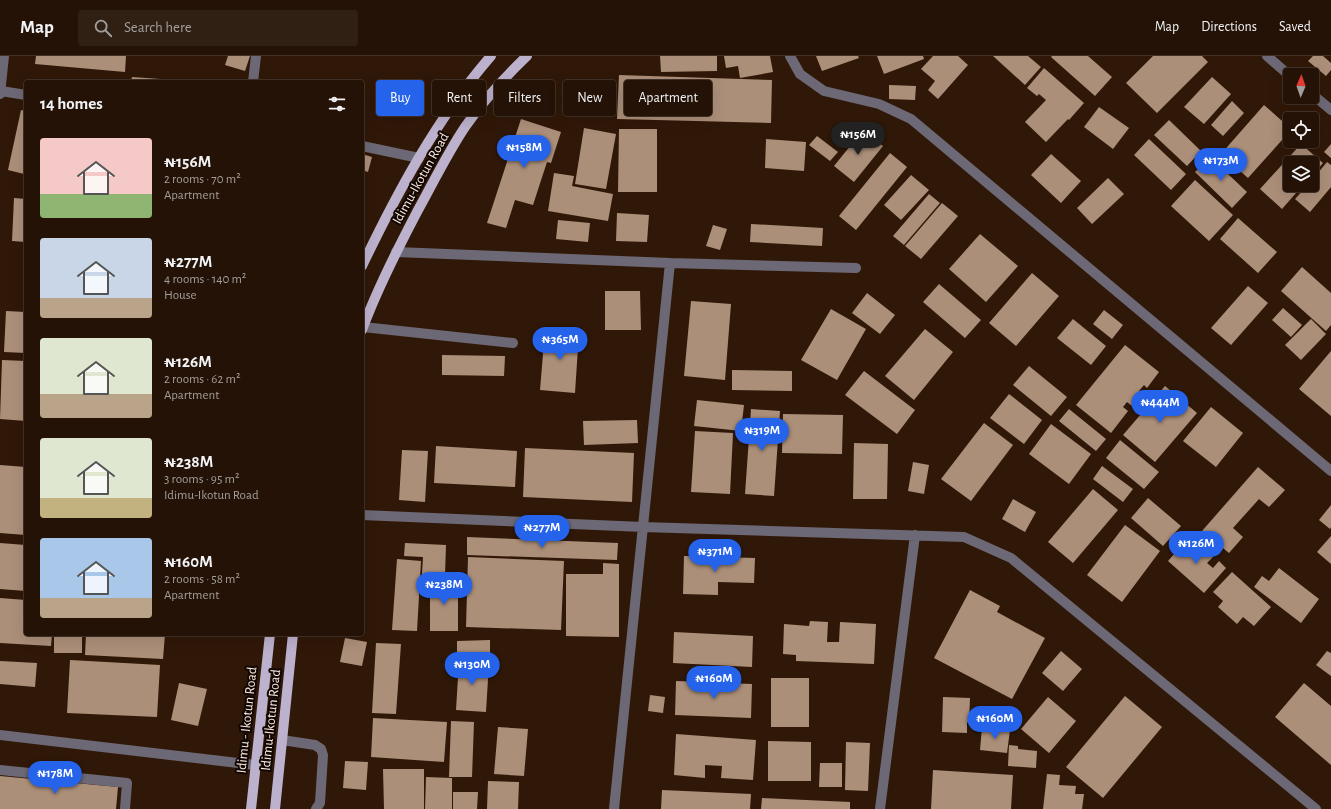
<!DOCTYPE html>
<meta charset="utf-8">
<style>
body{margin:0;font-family:"Alegreya Sans",sans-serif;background:#302014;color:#f1f3f6;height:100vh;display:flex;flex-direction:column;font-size:15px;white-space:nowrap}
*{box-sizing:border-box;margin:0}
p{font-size:13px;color:#a39e9b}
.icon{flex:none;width:22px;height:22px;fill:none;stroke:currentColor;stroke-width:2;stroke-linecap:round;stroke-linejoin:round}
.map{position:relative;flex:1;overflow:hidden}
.drawer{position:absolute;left:24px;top:24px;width:340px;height:556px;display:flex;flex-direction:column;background:#241206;border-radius:4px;box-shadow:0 4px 16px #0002,0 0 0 1px #413228}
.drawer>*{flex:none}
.top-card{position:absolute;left:376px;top:24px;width:380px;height:36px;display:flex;gap:8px}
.needle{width:26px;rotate:2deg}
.fabs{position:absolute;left:1283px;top:12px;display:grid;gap:8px}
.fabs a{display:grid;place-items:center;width:36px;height:36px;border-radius:4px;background:#241206;box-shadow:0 4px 16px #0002,0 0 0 1px #413228;font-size:20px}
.price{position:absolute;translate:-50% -34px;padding:0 9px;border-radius:14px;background:#2563eb;color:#fff;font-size:13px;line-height:26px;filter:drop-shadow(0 1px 2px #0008)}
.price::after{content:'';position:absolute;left:50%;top:24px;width:12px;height:9px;margin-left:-6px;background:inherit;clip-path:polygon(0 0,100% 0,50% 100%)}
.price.active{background:#222;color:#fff}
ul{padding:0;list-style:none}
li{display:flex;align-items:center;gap:12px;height:100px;padding:0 16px}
li span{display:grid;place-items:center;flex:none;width:112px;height:80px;border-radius:4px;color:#555}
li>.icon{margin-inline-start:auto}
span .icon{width:48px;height:48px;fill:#fffc;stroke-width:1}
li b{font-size:17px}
h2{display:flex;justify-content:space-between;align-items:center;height:48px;padding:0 16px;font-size:17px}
.pill{padding:0 14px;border-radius:4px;background:#241206;box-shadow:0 4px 16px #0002,0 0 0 1px #413228;font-size:14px;line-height:36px}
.pill.active{background:#2563eb;color:#fff}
header{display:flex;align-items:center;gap:24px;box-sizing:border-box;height:56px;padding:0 20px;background:#241206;border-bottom:1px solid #413228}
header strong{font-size:19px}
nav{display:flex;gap:22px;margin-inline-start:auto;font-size:14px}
.search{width:280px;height:36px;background:#302014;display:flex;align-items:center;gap:10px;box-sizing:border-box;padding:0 14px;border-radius:4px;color:#a39e9b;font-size:15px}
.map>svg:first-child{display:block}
.building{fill:#ac8f79}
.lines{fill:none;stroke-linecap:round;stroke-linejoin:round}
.lane{stroke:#6d6875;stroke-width:10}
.street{stroke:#6d6875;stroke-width:10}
.primary{stroke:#bdb2cd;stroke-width:10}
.labels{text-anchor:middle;stroke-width:4;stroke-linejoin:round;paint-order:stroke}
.street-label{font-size:14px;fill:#fbe9df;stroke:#100602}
</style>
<header>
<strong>Map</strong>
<div class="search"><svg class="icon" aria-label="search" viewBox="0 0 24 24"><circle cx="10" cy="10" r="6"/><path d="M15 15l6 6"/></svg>Search here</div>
<nav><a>Map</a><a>Directions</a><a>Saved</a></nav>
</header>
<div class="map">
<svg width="1331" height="753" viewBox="0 0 1331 753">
<rect width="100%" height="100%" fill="#301808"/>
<path class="building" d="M36,0H126L125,16L35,8Z
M228,0H250L245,15L225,9Z
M660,0H717V15L661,16Z
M724,0H770L773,16L740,22L738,10L726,12Z
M816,0H858L859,2L822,15Z
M877,0H923L924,3L884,18Z
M933,0H958L968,9L938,43L928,34L935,25L921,13Z
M993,0H1028L1041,11L1025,29Z
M1052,0H1088L1112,21L1095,40L1051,1Z
M1153,0H1202L1208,6L1157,57L1126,27Z
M1313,0H1323L1331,7V14L1326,20L1308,5Z
M1044,12L1084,47L1069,64L1068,63L1046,86L1025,66L1046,44L1039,38L1037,40L1027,32Z
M619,19L772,24L771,67L617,63Z
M132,21L189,25L188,26H131Z
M1212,21L1231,38L1204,68L1184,51Z
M889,29L916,30L915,44L889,43Z
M1232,45L1244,57L1223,80L1211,69Z
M1264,49L1290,72V75L1248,122L1221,98Z
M1099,51L1129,72L1113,93L1084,71Z
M21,54L26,55V108L24,118L8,114Z
M521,63L561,76L551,107L547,106L533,149L515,144L506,172L487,167Z
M1169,64L1201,95L1187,110L1154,79Z
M584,72L616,78L606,133L575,128Z
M619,73H657V136H618Z
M863,74L883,90L854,126L834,110Z
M817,80L838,96L830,105L809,89Z
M766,83L806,86L804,115L765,112Z
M1149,83L1186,118L1171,134L1134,99Z
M1301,88L1323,107L1312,120V107H1290V129H1303L1282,153L1260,133Z
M1331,88V102L1324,96Z
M890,97L907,111L856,174L839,160Z
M362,98L372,101L368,116L362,114Z
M1051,98L1081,125L1061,147L1031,119Z
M1210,101L1247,136L1232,152L1195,116Z
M1327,106L1331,109V131L1310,156L1295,143L1308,129H1312V124Z
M554,117L574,120L572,130L613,138L608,165L548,155Z
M911,119L929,134L901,164L884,149Z
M1108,122L1124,138L1092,168L1077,152Z
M1195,124L1233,159L1209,185L1171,150Z
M929,138L940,147L904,189L893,180Z
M14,142L26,143V186L12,185Z
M942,147L958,160L921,203L905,190Z
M617,157L649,159L647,186L616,185Z
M1238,162L1277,196L1258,217L1220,183Z
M558,164L590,167L588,186L556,183Z
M751,168L823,172L822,190L750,186Z
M713,169L727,173L720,194L706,190Z
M980,178L1018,210L986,246L949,213Z
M1302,211L1331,237V269L1326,275L1281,235Z
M1032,217L1059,240L1016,290L989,267Z
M939,228L981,264L965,282L923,246Z
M1248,230L1268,247L1231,289L1211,272Z
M605,235H640L641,274H605Z
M867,237L895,259L880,278L852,257Z
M691,245L731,248L725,324L684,320Z
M1283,252L1302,269L1291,281L1272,264Z
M831,253L866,273L837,324L801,304Z
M1104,254L1123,269L1112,283L1093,268Z
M6,255L26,256V297L4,296Z
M1073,263L1106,290L1091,309L1057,282Z
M1311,263L1326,278L1301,304L1285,289Z
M925,273L953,296L914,344L885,320Z
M545,274L579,276L575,337L540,334Z
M1125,289L1159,316L1147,332L1144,329L1139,335L1142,338L1132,350L1127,346L1123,351L1128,355L1111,377L1076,349Z
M1331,295V360L1299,333Z
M442,299L505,300L504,320L442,319Z
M2,304L26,305V365L0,363Z
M1029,310L1067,341L1051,360L1013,329Z
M732,314L792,315V335L732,334Z
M864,315L915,354L897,378L845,339Z
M1165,330L1197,357L1155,406L1123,379Z
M1009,338L1042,364L1024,388L990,362Z
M697,344L744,349L741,375L694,370Z
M1211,351L1243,377L1216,411L1183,385Z
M751,353L780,355L774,440L745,438Z
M1069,353L1106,383L1096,395L1059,365Z
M783,358L843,359L842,398L782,397Z
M637,364L638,387L584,389L583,365Z
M984,367L1013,389L971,445L941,423Z
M1051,368L1091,398L1069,428L1029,398Z
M695,375L733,377L730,438L691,436Z
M1120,384L1159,416L1144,433L1106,402Z
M854,387L888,388L887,443H853Z
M436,390L517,395L515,431L434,427Z
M525,392L634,397L632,446L523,441Z
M402,394L428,395L425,446L399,444Z
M913,406L929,409L924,438L908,435Z
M0,409L26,411V479L0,477Z
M1102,410L1133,433L1123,446L1093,423Z
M1258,411L1285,434L1269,451L1259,443L1233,472L1243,481L1229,497L1202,475Z
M1093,433L1118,454L1073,507L1048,486Z
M1148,442L1181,470L1163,490L1131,462Z
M1013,443L1036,456L1025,476L1002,463Z
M1331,449V471L1330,473L1319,464Z
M1125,469L1160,495L1122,546L1087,519Z
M1190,480L1213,501L1207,507L1213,512L1219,505L1226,512L1204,537L1168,505Z
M1331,480V508L1317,496Z
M467,481L618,487L617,504L467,499Z
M0,487L26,489V535L0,533Z
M405,487L446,489L445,519L422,518L423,501L404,500Z
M684,500L755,502L754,527L718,526V539L683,538Z
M468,501L564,505L561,574L466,571Z
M397,503L421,505L417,575L392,574Z
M603,507L619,508V581L566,580V518H603Z
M1279,512L1319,543L1301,567L1254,531L1262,520L1269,525Z
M1232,516L1271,551L1254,570L1243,561L1237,568L1218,551L1223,545L1213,536Z
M430,526H458V575H430Z
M970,534L1000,550L997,556L1045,582L1012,643L934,602Z
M0,542L26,544V578H52L51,590L0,587Z
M810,565L828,566L827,586H839L840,566L876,568L874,608L796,605V599L783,598L784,568L809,570Z
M674,576L753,580L752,611L673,607Z
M54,578H82V597H54Z
M86,578H165L163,603L85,599Z
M345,582L367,586L362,610L340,606Z
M490,584V599L457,600V585Z
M376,587L401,588L396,658L372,657Z
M1061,595L1082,613L1063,635L1042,617Z
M1327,595L1331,597V620L1316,609Z
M70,604L160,609L157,661L67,657Z
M0,605L37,607L35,631L0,628Z
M459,605L489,607L486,656L456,654Z
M771,622H809V671H771Z
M676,625L752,628L751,662L675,659Z
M179,627L207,633L198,670L171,664Z
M1304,627L1331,650V709L1275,661Z
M650,639L665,641L663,657L648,655Z
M1125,640L1162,671L1103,742L1066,711Z
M943,641L970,642L969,667L967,666V677L942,676Z
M1048,641L1076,665L1049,697L1021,673Z
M373,662L447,666L444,706L371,701Z
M451,665L474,666L472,721H449Z
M498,671L528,673L524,720L494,718Z
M982,671L1010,674L1007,697L980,694Z
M676,678L756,684L753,724L721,722L722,710L705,709V722L674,719Z
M768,685L811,686V725H768Z
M846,686L870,687L868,735L845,734Z
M1009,689L1018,690V693L1037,695L1036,712L1008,710Z
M345,705L368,706L366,734L343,732Z
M820,707H842V731H819Z
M383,713H424V753H384Z
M933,714L1013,719L1011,753H931Z
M1047,718L1060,719L1059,729L1076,730L1075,738H1084L1082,753H1043Z
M0,720L118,731L116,753H0Z
M426,721L452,722V753H425Z
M488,725L519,726L518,753H487Z
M662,734L751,738L750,753H661Z
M453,736H478L477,753H453Z
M762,742L850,746V753H761Z"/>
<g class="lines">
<path class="lane" d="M363,271L513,287
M282,684L315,689L321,693L323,699L320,747L316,753
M0,714L127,727L125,753"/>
<path class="street" d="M790,0L800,18L824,35L879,48L911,63L1331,415
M1267,0L1290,20
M253,26L256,0
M1,35L26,39
M0,38L4,0
M1312,38L1331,54
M362,90L419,102
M396,196L670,207L856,212
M362,459L643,471L964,481L1011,502L1316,753
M0,679L255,709
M614,753L670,207
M880,753L915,479"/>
<path class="primary" d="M362,210C397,137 437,62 491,0
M362,274C377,233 397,194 417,156C433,127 447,98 465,71C483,45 504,22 527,0
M251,753L270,578
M275,753L293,578"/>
</g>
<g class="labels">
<g class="street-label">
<text transform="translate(420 122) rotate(-61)" y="5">Idimu-Ikotun Road</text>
<text transform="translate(246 664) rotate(-84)" y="5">Idimu - Ikotun Road</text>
<text transform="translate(270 664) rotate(-84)" y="5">Idimu-Ikotun Road</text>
</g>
</g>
</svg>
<div class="fabs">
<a><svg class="needle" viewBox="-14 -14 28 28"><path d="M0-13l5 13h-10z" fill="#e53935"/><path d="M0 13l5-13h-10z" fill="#a39e9b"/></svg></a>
<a><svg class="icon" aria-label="locate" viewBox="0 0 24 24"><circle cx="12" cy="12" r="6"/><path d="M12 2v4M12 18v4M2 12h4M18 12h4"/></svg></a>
<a><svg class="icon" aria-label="layers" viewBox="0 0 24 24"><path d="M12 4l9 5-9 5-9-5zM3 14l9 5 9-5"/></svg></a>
</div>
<b class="price active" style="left:858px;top:100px">₦156M</b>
<b class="price" style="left:524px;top:113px">₦158M</b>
<b class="price" style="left:1221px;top:126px">₦173M</b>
<b class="price" style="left:560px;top:305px">₦365M</b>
<b class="price" style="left:1160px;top:368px">₦444M</b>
<b class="price" style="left:762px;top:396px">₦319M</b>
<b class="price" style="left:542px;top:493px">₦277M</b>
<b class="price" style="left:1196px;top:509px">₦126M</b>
<b class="price" style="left:715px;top:517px">₦371M</b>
<b class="price" style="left:444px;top:550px">₦238M</b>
<b class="price" style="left:472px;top:630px">₦130M</b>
<b class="price" style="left:714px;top:644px">₦160M</b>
<b class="price" style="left:995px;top:684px">₦160M</b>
<b class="price" style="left:55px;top:739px">₦178M</b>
<div class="top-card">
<a class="pill active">Buy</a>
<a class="pill">Rent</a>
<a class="pill">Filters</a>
<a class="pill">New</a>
<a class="pill">Apartment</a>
</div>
<section class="drawer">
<h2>14 homes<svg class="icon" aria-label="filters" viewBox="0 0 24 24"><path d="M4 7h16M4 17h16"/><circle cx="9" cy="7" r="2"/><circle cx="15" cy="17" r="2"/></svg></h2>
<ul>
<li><span style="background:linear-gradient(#f6c9c9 70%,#8fb573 0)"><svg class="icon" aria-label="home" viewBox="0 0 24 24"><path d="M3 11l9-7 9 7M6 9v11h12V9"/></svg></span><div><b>₦156M</b><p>2 rooms · 70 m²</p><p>Apartment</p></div></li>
<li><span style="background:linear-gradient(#c9d6e8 75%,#b9a48a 0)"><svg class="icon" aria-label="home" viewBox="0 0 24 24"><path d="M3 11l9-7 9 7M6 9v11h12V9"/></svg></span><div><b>₦277M</b><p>4 rooms · 140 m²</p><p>House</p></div></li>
<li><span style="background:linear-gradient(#dfe7d0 70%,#b9a48a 0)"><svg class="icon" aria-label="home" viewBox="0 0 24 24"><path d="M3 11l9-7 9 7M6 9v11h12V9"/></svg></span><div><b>₦126M</b><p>2 rooms · 62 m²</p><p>Apartment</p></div></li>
<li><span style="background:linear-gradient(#dfe7d0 75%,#c2b280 0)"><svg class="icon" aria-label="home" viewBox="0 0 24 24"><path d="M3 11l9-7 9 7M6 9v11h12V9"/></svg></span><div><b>₦238M</b><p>3 rooms · 95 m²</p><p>Idimu-Ikotun Road</p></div></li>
<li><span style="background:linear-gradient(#a9c7e8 75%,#b9a48a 0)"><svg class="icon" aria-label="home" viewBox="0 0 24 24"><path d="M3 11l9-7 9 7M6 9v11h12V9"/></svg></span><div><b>₦160M</b><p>2 rooms · 58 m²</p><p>Apartment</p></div></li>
</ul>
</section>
</div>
